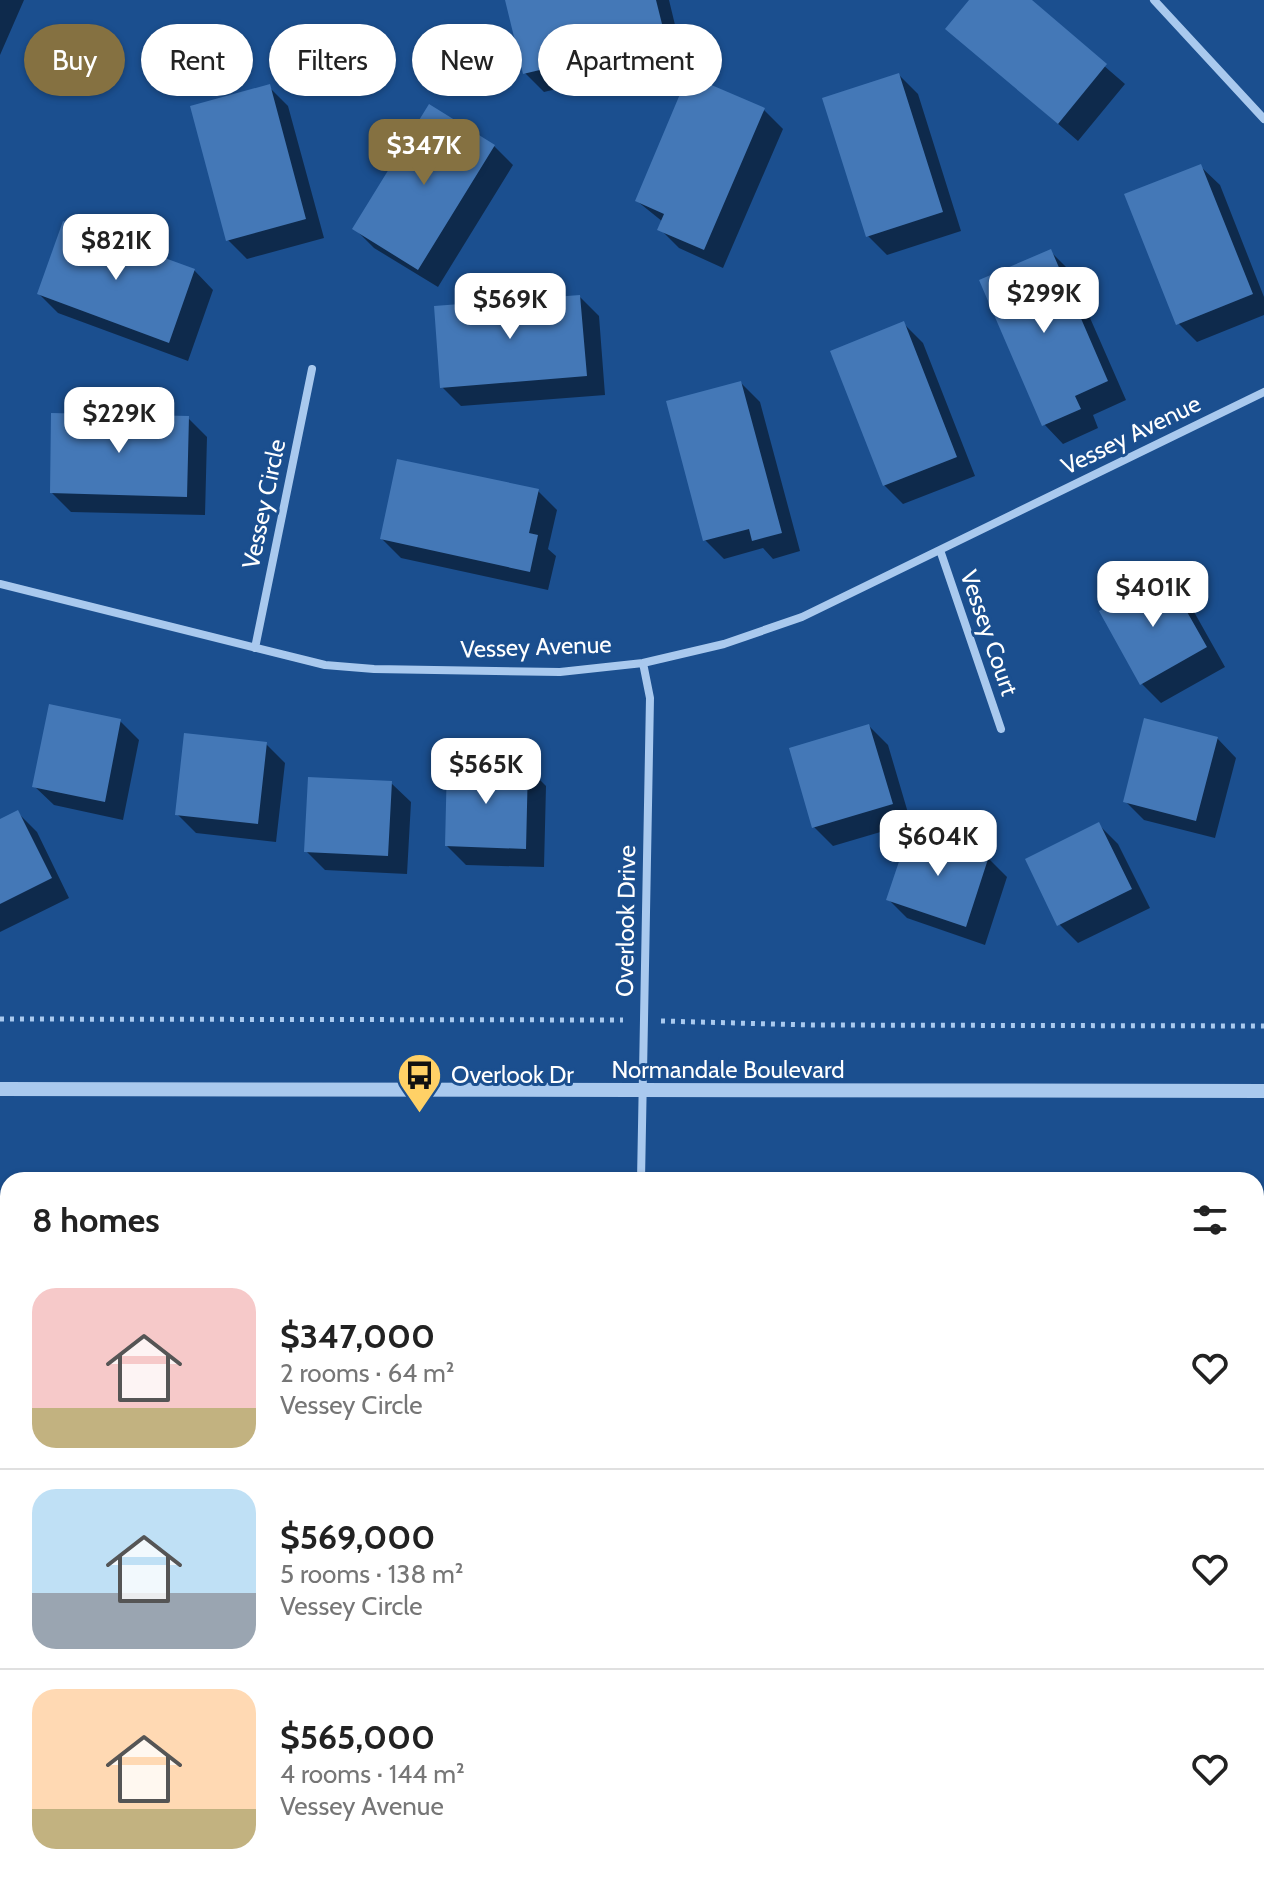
<!DOCTYPE html>
<meta charset="utf-8">
<style>
body{margin:0;font-family:Cabin,sans-serif;background:#f2f2f2;color:#222;height:100vh;display:flex;flex-direction:column;font-size:30px;white-space:nowrap}
*{box-sizing:border-box;margin:0}
p{font-size:26px;color:#767676}
.icon{flex:none;width:44px;height:44px;fill:none;stroke:currentColor;stroke-width:2;stroke-linecap:round;stroke-linejoin:round}
.map{position:relative;flex:1;overflow:hidden}
.details{position:absolute;left:0px;top:1172px;width:1264px;height:712px;display:flex;flex-direction:column;background:#fff;border-radius:24px 24px 0 0;box-shadow:0 2px 6px #0004}
.details>*{flex:none}
.guide{position:absolute;left:24px;top:24px;width:800px;height:72px;display:flex;gap:16px}
.price{position:absolute;translate:-50% -68px;padding:0 18px;border-radius:16px;background:#fff;color:#222;font-size:26px;line-height:52px;filter:drop-shadow(0 2px 4px #0008)}
.price::after{content:'';position:absolute;left:50%;top:48px;width:24px;height:18px;margin-left:-12px;background:inherit;clip-path:polygon(0 0,100% 0,50% 100%)}
.price.active{background:#857141;color:#fff}
ul{padding:0;list-style:none}
li{display:flex;align-items:center;gap:24px;height:200px;padding:0 32px}
li+li{border-top:2px solid #e0e0e0}
li span{display:grid;place-items:center;flex:none;width:224px;height:160px;border-radius:24px;color:#555}
li>.icon{margin-inline-start:auto}
span .icon{width:96px;height:96px;fill:#fffc;stroke-width:1}
li b{font-size:34px}
h2{display:flex;justify-content:space-between;align-items:center;height:96px;padding:0 32px;font-size:34px}
.pill{padding:0 28px;border-radius:36px;background:#fff;box-shadow:0 2px 6px #0004;font-size:28px;line-height:72px}
.pill.active{background:#857141;color:#fff}
.map>svg:first-child{display:block}
.shadow{fill:#0007}
.building{fill:#4478b7}
.lines{fill:none;stroke-linecap:round;stroke-linejoin:round}
.path{stroke:#a9c9ee;stroke-width:5;stroke-dasharray:4 6;stroke-linecap:butt}
.minor{stroke:#a9c9ee;stroke-width:8}
.tertiary{stroke:#a9c9ee;stroke-width:14}
.labels{text-anchor:middle;stroke-width:6;stroke-linejoin:round;paint-order:stroke}
.street-label{font-size:24px;fill:#fff;stroke:#1b4f8f}
.poi-label{font-size:24px;fill:#fff;stroke:#1b4f8f;text-anchor:start}
</style>
<div class="map">
<svg width="1264" height="1884" viewBox="0 0 1264 1884">
<rect width="100%" height="100%" fill="#1b4f8f"/>
<path class="shadow" d="M0,0H24L0,55Z
M507,0H669L683,58L544,92L525,73Z
M972,0H1028L1125,84L1078,141L948,29Z
M899,75L918,94L961,231L887,255L868,236Z
M269,87L288,106L324,238L247,259L228,240Z
M764,110L783,129L723,268L679,248L660,229L663,222L637,201Z
M494,146L513,165L438,287L374,248L355,229Z
M1200,166L1220,185L1264,297V315L1197,342L1178,323Z
M1050,251L1069,270L1126,400L1093,415L1098,428L1063,444L1044,424Z
M194,270L213,290L188,361L58,313L39,294Z
M580,297L599,316L605,395L461,406L442,387Z
M904,324L923,343L975,476L903,504L884,485Z
M741,383L760,402L800,551L773,559L763,548L724,559L705,540Z
M188,418L207,437L205,515L71,512L52,493Z
M538,491L557,510L548,549L556,556L548,590L401,558L382,539Z
M1165,576L1184,594L1225,667L1161,703L1142,684Z
M120,721L139,740L123,820L54,805L34,786Z
M869,726L888,745L911,823L833,846L814,827Z
M1217,738L1236,758L1215,838L1144,820L1125,801Z
M266,744L285,763L276,842L196,833L177,814Z
M527,767L546,786L544,867L466,865L447,846Z
M391,783L411,802L407,874L325,870L306,851Z
M18,813L37,832L69,898L0,932V822Z
M1099,825L1118,844L1150,908L1078,943L1059,924Z
M911,832L988,858L1007,877L985,945L907,918L888,899Z
M0,1262H8V1346H0Z
M1264,1502V1604H1256V1503Z
M0,1512H8V1601H0Z
M1256,1619H1264V1723H1256Z
M0,1728L8,1735V1862H0Z
M1256,1737L1264,1738V1865H1256Z
M246,1876H315L319,1884H251Z
M455,1876H522V1884H455Z
M811,1876H869V1884H819Z
M960,1876H1022V1884H968Z"/>
<path class="building" d="M505,0H656L666,40L523,74Z
M969,0H1032L1107,64L1058,124L945,29Z
M899,73L943,212L866,237L822,98Z
M688,75L765,108L704,250L657,230L664,214L635,201Z
M270,84L306,219L226,241L190,106Z
M429,104L495,145L418,270L352,229Z
M1201,164L1253,294L1176,325L1124,194Z
M63,221L195,269L169,343L37,294Z
M1051,249L1108,381L1075,396L1081,409L1042,426L979,280Z
M580,295L587,376L440,388L434,306Z
M904,321L957,457L883,486L830,351Z
M741,381L782,533L752,541L749,529L703,541L666,401Z
M51,413L189,416L187,497L50,493Z
M397,459L539,489L529,533L538,535L530,572L380,539Z
M1165,573L1207,647L1140,685L1099,611Z
M49,704L121,719L105,802L32,787Z
M1144,718L1218,737L1196,821L1123,802Z
M869,724L893,804L812,828L789,748Z
M184,733L267,742L258,824L175,815Z
M447,762L528,765L526,849L445,846Z
M308,777L392,781L388,856L304,852Z
M18,810L52,878L0,904V819Z
M1099,822L1132,889L1057,926L1025,859Z
M910,829L989,856L966,927L886,900Z
M0,1260H8V1304H0Z
M1264,1500V1585H1256V1501Z
M0,1510H8V1584L0,1583Z
M1256,1617H1264V1705H1256Z
M1256,1735H1263L1264,1846H1256Z
M0,1743H8V1804H0Z
M1264,1875V1884H1221L1220,1876Z
M244,1876H283L270,1884H249Z
M453,1876H504V1884H453Z"/>
<g class="lines">
<path class="path" d="M0,1019L623,1020
M661,1021L811,1025L1264,1026"/>
<path class="minor" d="M1154,0L1264,119
M940,550L1001,729
M0,584L325,665L374,669L560,672L643,663L724,644L802,617L1264,392
M255,648L312,369
M641,1180L650,698L643,663
M0,1431H8
M645,1876V1884
M1123,1876L1124,1884"/>
<path class="tertiary" d="M0,1089L1264,1091"/>
</g>
<defs>
<symbol id="bus-pin" viewBox="-11 -11 22 30"><path d="M0 17L-7.5 6A9.5 9.5 0 1 1 7.5 6Z" fill="#ffd166" stroke="#1b4f8f"/><path d="M-5-6H5V4H4V6H2V4H-2V6H-4V4H-5ZM-3.5-4V0h7V-4ZM-3.5 1.2v1.5H-2V1.2ZM2 1.2v1.5H3.5V1.2Z" fill="#111"/></symbol>
</defs>
<g fill-rule="evenodd">
<use href="#bus-pin" x="394" y="1050" width="51" height="69"/>
</g>
<g class="labels">
<g class="street-label">
<text transform="translate(1131 435) rotate(-26)" y="8">Vessey Avenue</text>
<text transform="translate(264 504) rotate(-78)" y="8">Vessey Circle</text>
<text transform="translate(989 633) rotate(71)" y="8">Vessey Court</text>
<text transform="translate(536 647) rotate(-2)" y="8">Vessey Avenue</text>
<text transform="translate(626 921) rotate(-89)" y="8">Overlook Drive</text>
<text x="728" y="1078">Normandale Boulevard</text>
</g>
<g class="poi-label">
<text x="451" y="1083">Overlook Dr</text>
</g>
</g>
</svg>
<b class="price active" style="left:424px;top:187px">$347K</b>
<b class="price" style="left:116px;top:282px">$821K</b>
<b class="price" style="left:1044px;top:335px">$299K</b>
<b class="price" style="left:510px;top:341px">$569K</b>
<b class="price" style="left:119px;top:455px">$229K</b>
<b class="price" style="left:1153px;top:629px">$401K</b>
<b class="price" style="left:486px;top:806px">$565K</b>
<b class="price" style="left:938px;top:878px">$604K</b>
<div class="guide">
<a class="pill active">Buy</a>
<a class="pill">Rent</a>
<a class="pill">Filters</a>
<a class="pill">New</a>
<a class="pill">Apartment</a>
</div>
<section class="details">
<h2>8 homes<svg class="icon" aria-label="filters" viewBox="0 0 24 24"><path d="M4 7h16M4 17h16"/><circle cx="9" cy="7" r="2"/><circle cx="15" cy="17" r="2"/></svg></h2>
<ul>
<li><span style="background:linear-gradient(#f6c9c9 75%,#c2b280 0)"><svg class="icon" aria-label="home" viewBox="0 0 24 24"><path d="M3 11l9-7 9 7M6 9v11h12V9"/></svg></span><div><b>$347,000</b><p>2 rooms · 64 m²</p><p>Vessey Circle</p></div><svg class="icon" aria-label="heart" viewBox="0 0 24 24"><path d="M12 20l-8-8c-3-5 5-10 8-4 3-6 11-1 8 4z"/></svg></li>
<li><span style="background:linear-gradient(#bfe0f5 65%,#9aa5b1 0)"><svg class="icon" aria-label="home" viewBox="0 0 24 24"><path d="M3 11l9-7 9 7M6 9v11h12V9"/></svg></span><div><b>$569,000</b><p>5 rooms · 138 m²</p><p>Vessey Circle</p></div><svg class="icon" aria-label="heart" viewBox="0 0 24 24"><path d="M12 20l-8-8c-3-5 5-10 8-4 3-6 11-1 8 4z"/></svg></li>
<li><span style="background:linear-gradient(#ffd9b3 75%,#c2b280 0)"><svg class="icon" aria-label="home" viewBox="0 0 24 24"><path d="M3 11l9-7 9 7M6 9v11h12V9"/></svg></span><div><b>$565,000</b><p>4 rooms · 144 m²</p><p>Vessey Avenue</p></div><svg class="icon" aria-label="heart" viewBox="0 0 24 24"><path d="M12 20l-8-8c-3-5 5-10 8-4 3-6 11-1 8 4z"/></svg></li>
</ul>
</section>
</div>
